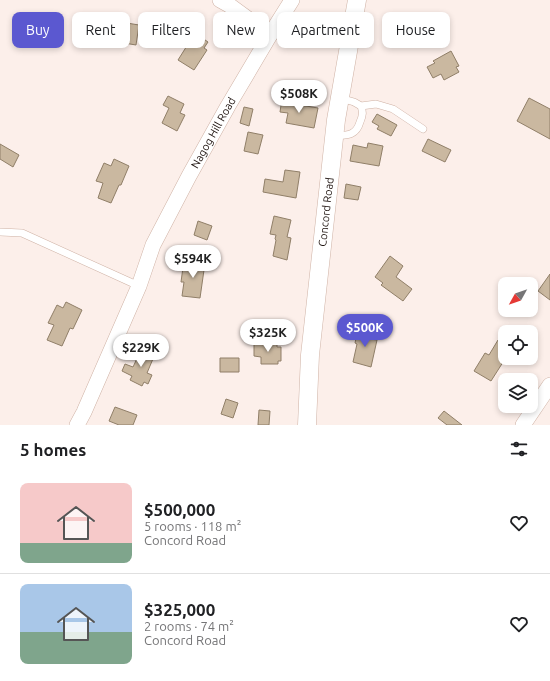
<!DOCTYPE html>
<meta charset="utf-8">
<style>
body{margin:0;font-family:Ubuntu,sans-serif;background:#f2f2f2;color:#202124;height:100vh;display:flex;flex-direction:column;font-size:15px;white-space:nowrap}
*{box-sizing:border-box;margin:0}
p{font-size:13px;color:#757577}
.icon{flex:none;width:22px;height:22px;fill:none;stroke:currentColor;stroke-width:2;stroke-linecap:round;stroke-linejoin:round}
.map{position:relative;height:425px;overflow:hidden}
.details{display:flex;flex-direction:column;background:#fff;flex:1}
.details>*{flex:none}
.guide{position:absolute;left:12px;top:12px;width:526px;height:36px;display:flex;gap:8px}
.needle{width:26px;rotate:230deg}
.fabs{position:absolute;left:498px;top:277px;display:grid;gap:8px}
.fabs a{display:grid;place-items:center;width:40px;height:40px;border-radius:8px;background:#fff;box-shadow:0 2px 6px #0003;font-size:20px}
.price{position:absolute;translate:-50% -34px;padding:0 9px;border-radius:14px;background:#fff;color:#222;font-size:13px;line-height:26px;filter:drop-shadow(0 1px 2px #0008)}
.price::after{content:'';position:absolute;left:50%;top:24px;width:12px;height:9px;margin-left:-6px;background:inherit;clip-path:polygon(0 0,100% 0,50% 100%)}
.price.selected{background:#5b58d0;color:#fff}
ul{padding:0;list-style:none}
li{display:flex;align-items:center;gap:12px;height:100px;padding:0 20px}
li+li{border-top:1px solid #e0e0e0}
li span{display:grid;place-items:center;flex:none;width:112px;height:80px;border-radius:8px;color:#555}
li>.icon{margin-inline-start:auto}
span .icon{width:48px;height:48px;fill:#fffc;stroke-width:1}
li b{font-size:17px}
h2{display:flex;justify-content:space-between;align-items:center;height:48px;padding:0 20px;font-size:17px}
.chip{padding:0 14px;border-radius:8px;background:#fff;box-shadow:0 2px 6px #0003;font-size:14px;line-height:36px}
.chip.selected{background:#5b58d0;color:#fff}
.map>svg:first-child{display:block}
.building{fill:#cab8a0;stroke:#907f68}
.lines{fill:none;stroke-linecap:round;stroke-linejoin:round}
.service-casing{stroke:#cfb2a5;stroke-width:8}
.minor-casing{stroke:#cfb2a5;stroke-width:16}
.tertiary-casing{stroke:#cfb2a5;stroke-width:19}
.service{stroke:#fff;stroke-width:7}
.minor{stroke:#fff;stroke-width:15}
.tertiary{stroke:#fff;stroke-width:18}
.labels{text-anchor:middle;stroke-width:3.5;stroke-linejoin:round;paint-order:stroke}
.street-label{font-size:11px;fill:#1f1410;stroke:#fff}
</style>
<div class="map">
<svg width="550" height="425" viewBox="0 0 550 425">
<rect width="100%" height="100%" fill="#fcefea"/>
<path class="building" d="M96,18L139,25L136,45L106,40V38L93,36Z
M19,19L54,28L49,46L14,36Z
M195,33L208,42L204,48L207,50L194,70L178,60Z
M451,51L459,66L456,67L459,72L444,80L441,74L433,78L427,67L435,63L433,61Z
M168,96L184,104L180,113L185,115L177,131L162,123L169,108L163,105Z
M529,98L550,109V139L517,121Z
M282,99L295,101L294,104L318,108L314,128L286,123L288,113L280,112Z
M244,107L253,109L249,126L240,123Z
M377,114L397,125L391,136L377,129L379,126L372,122Z
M248,132L263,135L258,154L244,151Z
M428,139L451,150L445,162L422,151Z
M368,143L383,146L379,166L350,161L353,145L367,148Z
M0,144L19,155L13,167L0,159Z
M114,159L129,166L121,185H119L111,203L98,198L103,183L96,181L104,163L111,166Z
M285,170L300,172L296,198L263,192L265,179L283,182Z
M346,184L361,187L358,200L344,198Z
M274,216L291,220L287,237L291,238L287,260L273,256L276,240L275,239L276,235L270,234Z
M198,221L212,226L207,240L194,235Z
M390,256L403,266L396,277L412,289L403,301L381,285L383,283L375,277Z
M184,260L205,263L200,298L182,296L184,282H181Z
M550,274V300L538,291Z
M66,302L82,310L73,329L70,328L62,346L47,340L54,325L48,323L57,305L63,308Z
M358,329L371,332L370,339L377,340L371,367L353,362L357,344L355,343Z
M498,340L505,345V359L491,381L474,371L485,353L489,355Z
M254,341L262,342L264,344H277V347H281V361H278V364H261V357L254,356Z
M142,348L155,354L147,373L152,375L148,384L144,382L142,386L130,380L132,376L122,371L125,364L133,367Z
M220,358H239V372H220Z
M226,399L238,403L233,418L221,414Z
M115,407L137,415L133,425H119L109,421Z
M259,410L270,411L269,425H258Z
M444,411L462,425H447L438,418Z"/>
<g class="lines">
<defs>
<path id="service" d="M361,106L376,104L393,109L423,129
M334,136C347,135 356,136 360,122C363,115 363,112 361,106L354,102L340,98
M0,232L22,233L139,286"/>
<g id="minor">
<path d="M220,0L229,5L270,35"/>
<path id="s1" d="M77,425L84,412L139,286L153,245L189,176L228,106L270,35L292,0"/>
<path d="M523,425L550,385"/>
</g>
<g id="tertiary">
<path id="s2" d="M307,425L310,355L336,120L357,0"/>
</g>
</defs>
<use href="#service" class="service-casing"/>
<use href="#minor" class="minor-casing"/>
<use href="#tertiary" class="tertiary-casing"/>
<use href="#service" class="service"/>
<use href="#minor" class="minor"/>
<use href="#tertiary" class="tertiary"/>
</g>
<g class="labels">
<g class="street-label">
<text dy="4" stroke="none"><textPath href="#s1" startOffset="323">Nagog Hill Road</textPath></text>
<text dy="4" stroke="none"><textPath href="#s2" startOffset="214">Concord Road</textPath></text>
</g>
</g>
</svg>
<div class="fabs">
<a><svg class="needle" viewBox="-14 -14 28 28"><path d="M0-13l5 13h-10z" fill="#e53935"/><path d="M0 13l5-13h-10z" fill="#757577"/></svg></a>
<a><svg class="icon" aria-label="locate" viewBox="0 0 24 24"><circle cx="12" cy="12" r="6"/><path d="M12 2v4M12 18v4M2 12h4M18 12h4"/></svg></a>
<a><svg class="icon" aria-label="layers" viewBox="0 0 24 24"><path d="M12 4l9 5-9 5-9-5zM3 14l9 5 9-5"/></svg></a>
</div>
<b class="price" style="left:299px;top:114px">$508K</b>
<b class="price" style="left:193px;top:279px">$594K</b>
<b class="price selected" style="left:365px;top:348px">$500K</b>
<b class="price" style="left:268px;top:353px">$325K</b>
<b class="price" style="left:141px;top:368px">$229K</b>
<div class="guide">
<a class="chip selected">Buy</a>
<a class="chip">Rent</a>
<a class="chip">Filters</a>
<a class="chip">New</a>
<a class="chip">Apartment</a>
<a class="chip">House</a>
</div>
</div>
<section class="details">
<h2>5 homes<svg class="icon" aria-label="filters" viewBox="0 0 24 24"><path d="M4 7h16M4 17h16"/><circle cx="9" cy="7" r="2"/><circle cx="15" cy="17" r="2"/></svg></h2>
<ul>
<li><span style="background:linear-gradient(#f6c9c9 75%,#7fa58c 0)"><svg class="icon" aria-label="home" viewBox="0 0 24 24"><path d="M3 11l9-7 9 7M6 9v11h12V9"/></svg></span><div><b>$500,000</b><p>5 rooms · 118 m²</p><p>Concord Road</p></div><svg class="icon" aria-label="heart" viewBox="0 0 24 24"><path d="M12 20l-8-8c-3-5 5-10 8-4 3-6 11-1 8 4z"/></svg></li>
<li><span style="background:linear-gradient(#a9c7e8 60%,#7fa58c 0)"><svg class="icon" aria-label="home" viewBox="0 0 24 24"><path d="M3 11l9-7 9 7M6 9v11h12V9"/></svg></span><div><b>$325,000</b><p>2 rooms · 74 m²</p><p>Concord Road</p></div><svg class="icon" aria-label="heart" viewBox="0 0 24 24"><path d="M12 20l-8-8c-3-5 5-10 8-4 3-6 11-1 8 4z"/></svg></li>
</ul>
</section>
